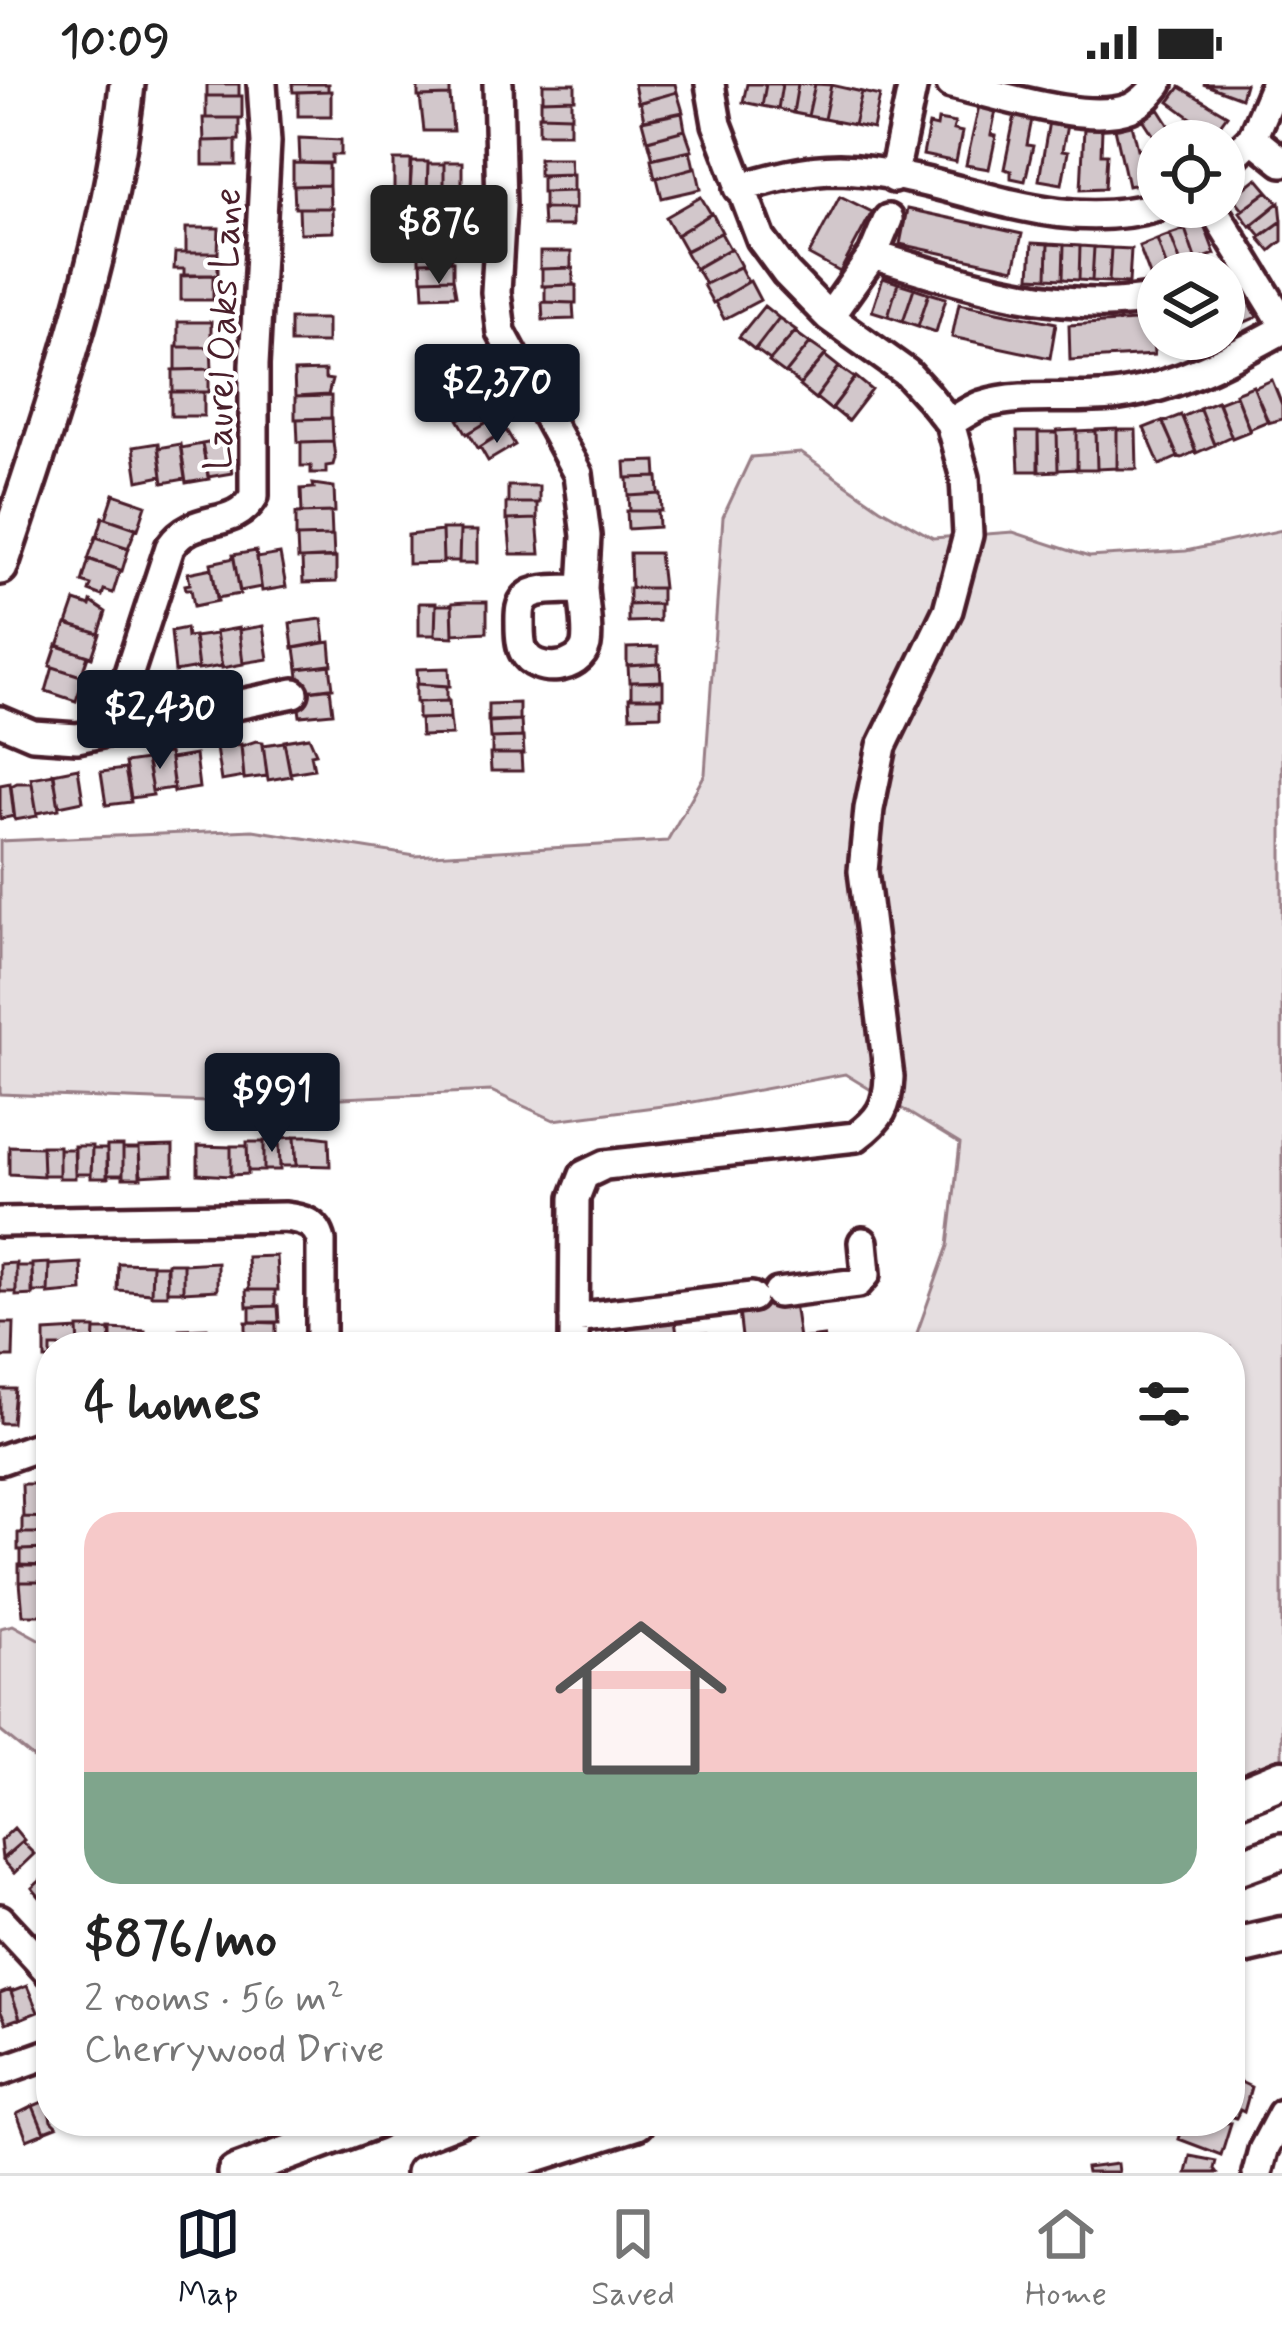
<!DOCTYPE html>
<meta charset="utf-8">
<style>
body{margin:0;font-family:Mynerve,sans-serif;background:#f6f6f6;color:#222;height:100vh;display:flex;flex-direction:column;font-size:45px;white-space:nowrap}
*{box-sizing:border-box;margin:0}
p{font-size:39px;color:#767676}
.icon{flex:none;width:66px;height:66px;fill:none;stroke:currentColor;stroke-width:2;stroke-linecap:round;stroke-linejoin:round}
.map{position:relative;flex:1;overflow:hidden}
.panel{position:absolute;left:36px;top:1248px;width:1209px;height:804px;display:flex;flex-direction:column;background:#fff;border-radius:48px;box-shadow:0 3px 9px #0004}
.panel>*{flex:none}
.buttons{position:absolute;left:1137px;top:36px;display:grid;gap:24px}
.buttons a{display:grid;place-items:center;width:108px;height:108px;border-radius:50%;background:#fff;box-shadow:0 3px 9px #0004;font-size:60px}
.price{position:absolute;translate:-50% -102px;padding:0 27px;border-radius:12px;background:#111827;color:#fff;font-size:39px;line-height:78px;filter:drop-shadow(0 3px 6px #0008)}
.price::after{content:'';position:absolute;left:50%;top:72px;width:36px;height:27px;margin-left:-18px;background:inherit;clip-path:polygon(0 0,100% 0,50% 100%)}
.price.current{background:#222;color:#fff}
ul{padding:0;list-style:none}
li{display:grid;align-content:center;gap:24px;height:636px;padding:0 48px}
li+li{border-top:3px solid #e0e0e0}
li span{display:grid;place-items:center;height:372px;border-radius:36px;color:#555}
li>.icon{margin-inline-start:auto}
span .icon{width:216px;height:216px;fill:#fffc;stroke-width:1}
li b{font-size:51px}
h2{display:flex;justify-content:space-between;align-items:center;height:144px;padding:0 48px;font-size:51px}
.status{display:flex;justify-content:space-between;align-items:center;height:84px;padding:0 60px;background:#fff;direction:ltr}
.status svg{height:33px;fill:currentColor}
.dock{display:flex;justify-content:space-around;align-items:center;height:168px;border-top:3px solid #e0e0e0;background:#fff;font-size:33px;color:#767676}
.dock a{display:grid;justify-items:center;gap:6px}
.dock .current{color:#111827}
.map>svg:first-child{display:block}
.green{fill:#e5dee0;stroke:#987e86;stroke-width:3}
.building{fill:#d2c7cb;stroke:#4a1f2b;stroke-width:3}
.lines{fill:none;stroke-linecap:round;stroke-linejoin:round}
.minor-casing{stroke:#4a1f2b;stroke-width:36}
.major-casing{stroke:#4a1f2b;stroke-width:42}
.highway-casing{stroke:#4a1f2b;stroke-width:45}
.minor{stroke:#fff;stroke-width:27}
.major{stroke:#fff;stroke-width:33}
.highway{stroke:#fff;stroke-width:36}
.labels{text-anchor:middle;stroke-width:9;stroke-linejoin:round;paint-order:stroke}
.street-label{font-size:39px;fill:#4a1f2b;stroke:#fff}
</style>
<div class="status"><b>10:09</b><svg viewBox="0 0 49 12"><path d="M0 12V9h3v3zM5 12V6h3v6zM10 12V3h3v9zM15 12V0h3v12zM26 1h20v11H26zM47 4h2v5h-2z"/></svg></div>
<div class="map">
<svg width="1282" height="2089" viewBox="0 0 1282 2089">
<rect width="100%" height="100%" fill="#fff"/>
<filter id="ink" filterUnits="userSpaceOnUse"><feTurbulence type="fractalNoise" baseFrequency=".00833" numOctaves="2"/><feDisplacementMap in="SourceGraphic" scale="24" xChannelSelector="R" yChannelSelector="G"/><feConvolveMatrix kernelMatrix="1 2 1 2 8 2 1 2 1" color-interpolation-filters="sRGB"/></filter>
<g filter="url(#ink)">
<path class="green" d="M801,369L880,424L933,454L1013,448L1089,473L1186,467L1282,446V1695L1230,1716V1263H912L948,1162L960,1060L845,990L693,1018L554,1036L491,1007L233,1019L0,1010V757L253,746L415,772L667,757L705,690L723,433L751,373Z
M13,1541L51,1562V1688L0,1647V1544Z"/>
<path class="building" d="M207,0H239V12H207Z
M292,0H328V7L293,8Z
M418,0H450V12L418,13Z
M543,0H575V15L543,16Z
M634,0H675L677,8L638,19Z
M747,0H766L762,22L743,18Z
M766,0H782L778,25L762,22Z
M782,0H798L793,29L778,25Z
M798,0H815L808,32L793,29Z
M815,0L831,1L824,35L808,32Z
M1203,0H1245L1241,14Z
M831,1L862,8L854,41L824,35Z
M1180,3L1227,31L1213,50L1169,18Z
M328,7H331V32H298V8Z
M677,8L683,28L644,36L640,18Z
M862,8L880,12L873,45L854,41Z
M206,12H242V34H206Z
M450,12L453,47H424L420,13Z
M572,15V32L541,31V16Z
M979,22L996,26L991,51L996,52L989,85L966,81Z
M1159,25L1173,47L1178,44L1187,57L1158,58L1143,35Z
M682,29L685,46L647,56L642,37Z
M539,31L570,32V49H539Z
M1015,31L1032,35L1027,61L1033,62L1025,97L1011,94V87L1004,85Z
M203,34H239V56L204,57Z
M938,36L955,39L953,46L962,48L956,78L923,71L929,41L937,43Z
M1049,37L1067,41L1062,67L1068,68L1062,100L1039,96Z
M1132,40L1138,65L1143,64L1150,97L1128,102L1115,44Z
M1084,44L1102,45L1101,70H1107L1105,104L1081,105Z
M685,46L692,66L653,74L648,56Z
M299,54L341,56V71H332V79H300Z
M236,56V81H203V57Z
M690,66L694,84L655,94L651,75Z
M539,74H570L571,90L539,91Z
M394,76H412L410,107H394Z
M411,78H428L427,109H410Z
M444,78H462V108H444Z
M293,79L329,80V101L293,102Z
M428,80H444V111H427Z
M696,83L701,105L662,114L657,94Z
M573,90V107L542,108V92Z
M1257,94L1268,107L1243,125L1233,113Z
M329,101L330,124H295L294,102Z
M575,107V125H544V108Z
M1268,107L1279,119L1250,142L1240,128Z
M840,112L872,128L840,188L809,171Z
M701,113L711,130L676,151L666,133Z
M1280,118L1282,137L1261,152L1252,141Z
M299,124H332L333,148L300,149Z
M542,124L572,125V142H543Z
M907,125L1022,150L1014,185L900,160Z
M712,129L722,148L686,167L677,151Z
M1282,137V157L1270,167L1259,154Z
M1203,138L1215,170L1196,177L1185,145Z
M186,144H219L218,169H186Z
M421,144H452L453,161H421Z
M1185,145L1196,177L1182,182L1170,150Z
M721,149L730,165L695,185L685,167Z
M1170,150L1182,182L1168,187L1157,155Z
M1157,155L1168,187L1151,194L1139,162Z
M1032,159L1048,160L1047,194L1030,193Z
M1048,160L1064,161L1063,195L1047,194Z
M419,161H450L451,177L419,178Z
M1064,161L1080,162L1079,196L1063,195Z
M1080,162L1094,163L1092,197L1079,196Z
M1094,163L1111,164L1109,198L1092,197Z
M731,164L741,182L705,200L696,184Z
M1111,164L1131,165L1129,199L1109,198Z
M540,168H571V184L540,185Z
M175,169H218V191H184V185H174Z
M453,177V194L422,195L421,178Z
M740,183L748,198L713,219L703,201Z
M573,184V201L542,202V185Z
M213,191V216H181V192Z
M453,194L456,211L424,212L423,195Z
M883,194L898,199L888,232L872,227Z
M750,197L760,216L724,235L715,218Z
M898,199L914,204L903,237L888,232Z
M576,201V219L545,218V202Z
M1241,201L1257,233L1224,247V209Z
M914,204L929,209L918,242L903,237Z
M929,209L946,214L936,248L918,242Z
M542,218L573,219L574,235L543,236Z
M959,219L1056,239L1050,274L952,253Z
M764,222L779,234L755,266L739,253Z
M779,234L796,246L770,276L755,265Z
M290,235H327V259H290Z
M1152,236L1154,271L1070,276L1069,241Z
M178,238H211V263H178Z
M795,248L810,259L785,290L769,278Z
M810,259L826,270L800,301L786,289Z
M176,263H211L212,285L176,286Z
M825,272L839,283L815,315L799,302Z
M839,283L855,294L831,326L816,314Z
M209,285V308H173V286Z
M325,287V295L332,296L328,311L295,313L294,288Z
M856,293L872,306L848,337L832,324Z
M1272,296L1282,321V335L1268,339L1254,304Z
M1253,302L1268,337L1249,345L1235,309Z
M480,304L488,319L461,334L453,319Z
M171,308H204V332H171Z
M1236,311L1250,347L1232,354L1218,318Z
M331,312V334L295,335V313Z
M1217,317L1231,352L1214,360L1199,324Z
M486,320L494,334L467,350L458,335Z
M1200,325L1214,361L1196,369L1182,333Z
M1181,331L1196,367L1182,374L1178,373L1163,338Z
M495,333L504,348L478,364L469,349Z
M332,334L333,357L298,358L297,335Z
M1162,337L1178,373L1160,381L1144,344Z
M1117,345V384L1097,385L1096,346Z
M506,346L515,361L488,377L480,363Z
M1077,346V385L1058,386L1057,347Z
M1117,346H1136L1137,385H1117Z
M1096,347L1097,386H1077V348Z
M1017,348H1038V387H1019Z
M1038,349H1057L1058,387L1039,388Z
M219,357L220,361L227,360L232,389L208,393L202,360Z
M333,357L335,374L333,381L326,382V389H311V382H301V358Z
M158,359L162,392L138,397L133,363Z
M180,360L185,395L163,399L158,364Z
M202,360L209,395L186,399L181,364Z
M656,377L657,393L626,394L625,378Z
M658,393L659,410L629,412L628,394Z
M313,400L334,403L335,428L302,429L301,405L314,404Z
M508,402H539V419H508Z
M114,410L146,421L138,445L106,434Z
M661,410L662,427H630L629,412Z
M506,419H537V435L506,436Z
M627,427H658L659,443L628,445Z
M331,428L332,452L296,453V429Z
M103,433L136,444L128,464L97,453Z
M537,435L540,470H511L508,436Z
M442,445H460L459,477H443Z
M442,447L443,479L408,480V451Z
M460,447H477V479H459Z
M333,452L334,474L298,475L297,453Z
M96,453L129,464L122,487L88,475Z
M256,467L261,503L240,507L233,471Z
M630,469H659L663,504H631Z
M280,470L286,503L262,507L257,474Z
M336,473V498L303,499L302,475Z
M234,474L240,510L217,514L211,479Z
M89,475L120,486L113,509L104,506L102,512L89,507L91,501L82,498Z
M212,484L218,517L194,522L191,505H186L185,501L190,500L188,489Z
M629,504H661V520H629Z
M75,517L90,522L91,518L106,528L99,550L67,540Z
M467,518H487V548L453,550L452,519Z
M419,519H436L435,551H419Z
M659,520V537L628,538V521Z
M436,521H452L453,553L435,552Z
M322,535L325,558L293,564L290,539Z
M66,540L100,550L92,573L58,562Z
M263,542L268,575L243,579L239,546Z
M186,544L187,553L194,552L198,584L175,588L171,547Z
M239,544L243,580L222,584L216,548Z
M216,550L222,582L198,586L194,553Z
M330,558L332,581L298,585L295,564Z
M57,561L88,572L81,592L50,582Z
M658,563V580L627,582V564Z
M660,580L661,598H629L628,582Z
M330,581L333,604L301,608L298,585Z
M53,583L84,593L76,617L46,607Z
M449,584L450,602L418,600L417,585Z
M663,597V614H631V598Z
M416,600L447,602V617L416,618Z
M330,604L333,629L300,632L297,608Z
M629,614H661V631L630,632Z
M449,617L450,634L418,635V618Z
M519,619V636L488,637V620Z
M450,634L452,651L421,652L420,635Z
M521,636L522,653L490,654L489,638Z
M309,653L316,669L311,670L314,685L290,689L284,657Z
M523,653L524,670H492V654Z
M256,657L263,658L267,692L244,695L241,662Z
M284,658L291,692L268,696L263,661Z
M241,660L244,693L221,697L216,664Z
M169,669L174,704L152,707L146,672Z
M490,670H521L522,687H491Z
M195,671L199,704L174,708L170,675Z
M146,676L153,711L131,714L125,679Z
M78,684L83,717L59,722L53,689Z
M125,685L131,718L106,721L101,688Z
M54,690L59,725L37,729L31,694Z
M10,699L14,732L0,735V701Z
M17,699H32L37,732L15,736L11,702Z
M313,1052L329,1054L330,1082L297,1081L295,1052Z
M295,1053L296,1082H280L279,1054Z
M279,1056L280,1086H264V1057Z
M247,1058H264V1087H248Z
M9,1062L42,1063L43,1092L9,1090Z
M59,1062V1091H43L42,1062Z
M74,1062H92L91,1090H75Z
M107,1062H123V1091H107Z
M173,1062V1090L140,1092L139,1063Z
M198,1062L231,1063V1092L198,1090Z
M247,1062L248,1090L231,1091V1062Z
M59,1065H75V1094H59Z
M92,1065H107L108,1094H91Z
M123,1065H139L141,1094H123Z
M276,1172L278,1206H249L247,1173Z
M217,1178V1206L183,1208V1180Z
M16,1179V1208H0V1180Z
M49,1179L48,1208H32V1180Z
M81,1179L82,1207L48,1210L49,1181Z
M118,1179L152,1180L151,1209L117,1206Z
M167,1179H183V1207H167Z
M152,1181H166L167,1211H151Z
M16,1182H32L33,1211L16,1212Z
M775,1201L793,1211L799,1255L824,1252L825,1263H735L743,1262L738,1218L752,1204Z
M246,1206H275V1222L247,1223Z
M278,1222L279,1238H250V1223Z
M675,1236L677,1251L707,1249L709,1263H598L629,1257L627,1242Z
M246,1238L276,1239V1254L246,1255Z
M0,1239H14L13,1273H0Z
M78,1244H95L94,1263H79Z
M207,1244V1262L176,1263L179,1245Z
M110,1245L145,1247V1263H111Z
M78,1246L79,1263H51V1275H45V1248Z
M95,1246H111V1263H94Z
M249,1254H279V1263H249Z
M0,1305H15L12,1339H0Z
M22,1400H50L51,1434L23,1433Z
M22,1433L51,1434V1449H22Z
M18,1449H48V1465L18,1466Z
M51,1465V1482H21V1466Z
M19,1481L48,1482V1498H19Z
M20,1498H49L50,1531H23Z
M14,1744L24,1756L2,1775L0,1757Z
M22,1758L34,1770L14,1789L2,1776Z
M51,1787V1811L43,1817L32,1804Z
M27,1902L38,1928L20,1935L11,1908Z
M10,1906L20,1934L6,1939L0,1926V1910Z
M1230,1993L1251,2003L1244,2028L1240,2026L1236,2034L1230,2032Z
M47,2016L51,2037L57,2043L44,2048L33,2022Z
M33,2022L44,2049L27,2056L17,2030Z
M1185,2037L1231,2039L1221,2071L1179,2055Z
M1190,2072L1216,2077L1214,2085L1217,2089H1186Z
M1117,2080L1118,2089H1087L1086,2084Z"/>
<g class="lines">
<defs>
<path id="minor" d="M498,0L501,122L496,208L501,248L578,390L586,452L583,504
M951,0C997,10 1087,41 1130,24C1142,19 1150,10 1158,0
M1252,54L1282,78
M1224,81L1252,54L1275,0
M893,94L913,0
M739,104C773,94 804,85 839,85C949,88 1045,154 1158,122
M1215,128L1282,237
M873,171C956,197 1072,234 1158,213
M829,233L873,171L888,135
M950,339C960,333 971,325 982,321C1026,307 1075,318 1120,311C1179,302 1231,274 1282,246
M583,504C584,522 589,544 586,561C580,586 536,591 524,568C520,561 520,548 520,540C520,530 519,521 527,513C539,502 567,507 583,504Z
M0,637L33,651L77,654L294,609
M110,647L170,463C195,426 233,448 254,412V281L266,58L262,0
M0,1138L284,1133C301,1135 317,1138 321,1157V1263
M778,1209L858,1199L866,1190L863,1158
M574,1234L752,1213
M574,1263L575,1114L584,1091L605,1081L856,1053C880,1035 888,1023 889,993L863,787L869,725L882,662L948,526L968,451L965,394L950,339L928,312L907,289L829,233L786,189L761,155L717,40L710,0
M0,1376L51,1358
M0,1835L51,1890
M0,1987L51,1969
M1257,2089L1263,2066L1282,2030"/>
<path id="major" d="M0,483C51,332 111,158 127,0
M1230,1786L1282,1767
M235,2089L375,2037
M423,2089L557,2037"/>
<path id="highway" d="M1230,1716L1282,1695
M1230,1864L1282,1852
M472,2089L635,2037"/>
</defs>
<use href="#minor" class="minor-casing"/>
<use href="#major" class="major-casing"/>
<use href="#highway" class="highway-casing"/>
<use href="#minor" class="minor"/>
<use href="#major" class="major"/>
<use href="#highway" class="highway"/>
</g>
</g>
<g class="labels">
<g class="street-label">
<text transform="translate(221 245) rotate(-88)" y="14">Laurel Oaks Lane</text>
</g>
</g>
</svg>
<div class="buttons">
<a><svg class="icon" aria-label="locate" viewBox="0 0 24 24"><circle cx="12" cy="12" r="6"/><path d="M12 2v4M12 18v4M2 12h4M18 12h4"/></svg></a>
<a><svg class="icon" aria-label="layers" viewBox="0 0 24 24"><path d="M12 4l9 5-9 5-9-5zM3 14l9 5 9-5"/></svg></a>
</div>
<b class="price current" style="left:439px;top:203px">$876</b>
<b class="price" style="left:497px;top:362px">$2,370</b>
<b class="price" style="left:160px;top:688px">$2,430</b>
<b class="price" style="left:272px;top:1071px">$991</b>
<section class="panel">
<h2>4 homes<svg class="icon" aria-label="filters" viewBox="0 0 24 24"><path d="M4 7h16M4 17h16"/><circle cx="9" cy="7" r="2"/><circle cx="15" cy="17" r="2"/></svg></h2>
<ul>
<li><span style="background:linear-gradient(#f6c9c9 70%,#7fa58c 0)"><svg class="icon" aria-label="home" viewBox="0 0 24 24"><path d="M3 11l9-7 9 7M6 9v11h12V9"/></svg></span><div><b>$876/mo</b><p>2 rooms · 56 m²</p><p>Cherrywood Drive</p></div></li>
</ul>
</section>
</div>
<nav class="dock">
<a class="current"><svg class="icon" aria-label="map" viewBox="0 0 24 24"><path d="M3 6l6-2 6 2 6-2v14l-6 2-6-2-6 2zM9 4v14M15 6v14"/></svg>Map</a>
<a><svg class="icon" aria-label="saved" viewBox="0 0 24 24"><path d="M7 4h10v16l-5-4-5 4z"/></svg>Saved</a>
<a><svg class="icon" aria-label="home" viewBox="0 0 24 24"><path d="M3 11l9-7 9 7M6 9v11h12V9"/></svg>Home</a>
</nav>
